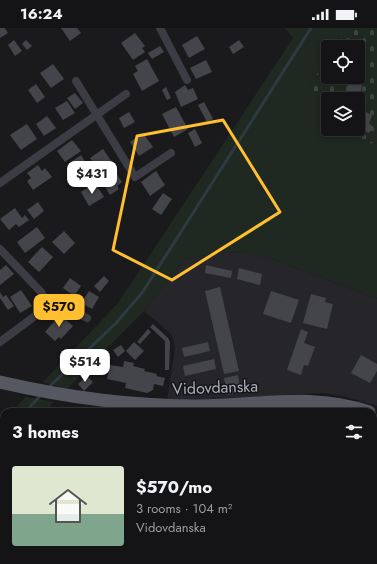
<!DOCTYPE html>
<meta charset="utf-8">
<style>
body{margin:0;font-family:Jost,sans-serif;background:#1d1d1f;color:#f1f3f6;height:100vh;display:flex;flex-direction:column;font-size:15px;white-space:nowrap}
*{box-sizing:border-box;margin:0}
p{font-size:13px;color:#9d9ea1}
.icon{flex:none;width:22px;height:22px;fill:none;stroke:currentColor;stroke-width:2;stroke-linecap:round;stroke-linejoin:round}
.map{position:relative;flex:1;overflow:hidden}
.sheet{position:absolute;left:0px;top:380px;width:377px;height:156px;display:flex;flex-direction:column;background:#141416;border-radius:12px 12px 0 0;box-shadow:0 2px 6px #0003,0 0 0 1px #333335}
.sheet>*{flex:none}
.controls{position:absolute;left:321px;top:12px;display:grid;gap:8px}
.controls a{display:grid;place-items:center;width:44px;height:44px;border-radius:4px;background:#141416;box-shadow:0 2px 6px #0003,0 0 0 1px #333335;font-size:20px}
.price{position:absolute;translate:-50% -34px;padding:0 9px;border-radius:8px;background:#fff;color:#222;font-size:13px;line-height:26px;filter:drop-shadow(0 1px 2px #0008)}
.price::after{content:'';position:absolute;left:50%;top:24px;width:12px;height:9px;margin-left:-6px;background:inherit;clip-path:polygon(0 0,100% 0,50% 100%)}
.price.on{background:#ffbf2f;color:#111}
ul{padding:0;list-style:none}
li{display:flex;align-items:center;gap:12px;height:100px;padding:0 12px}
li span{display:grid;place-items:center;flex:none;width:112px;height:80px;border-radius:4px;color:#555}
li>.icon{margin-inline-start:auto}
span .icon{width:48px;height:48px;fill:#fffc;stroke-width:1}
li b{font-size:17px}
h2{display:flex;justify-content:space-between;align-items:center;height:48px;padding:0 12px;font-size:17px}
.status{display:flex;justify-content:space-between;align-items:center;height:28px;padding:0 20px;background:#141416;direction:ltr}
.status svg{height:11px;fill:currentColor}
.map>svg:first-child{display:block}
.built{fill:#26262a}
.industrial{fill:url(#industrial-grid)}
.grass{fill:#1f2821}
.cemetery{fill:url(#cemetery-stones)}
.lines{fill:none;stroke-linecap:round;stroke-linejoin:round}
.stream{stroke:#2e3942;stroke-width:3}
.building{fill:#44454a}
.street{stroke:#3c3d44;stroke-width:8}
.primary{stroke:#565861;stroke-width:13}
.marked{fill:none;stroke:#ffbf2f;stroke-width:3;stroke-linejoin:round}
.labels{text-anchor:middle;stroke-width:3;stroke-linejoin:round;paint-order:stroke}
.street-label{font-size:16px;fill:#abb0bd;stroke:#151518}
</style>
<div class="status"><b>16:24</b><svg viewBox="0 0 49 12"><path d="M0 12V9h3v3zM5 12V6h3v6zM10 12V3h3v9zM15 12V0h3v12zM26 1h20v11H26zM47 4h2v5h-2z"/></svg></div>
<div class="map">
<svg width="377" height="536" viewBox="0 0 377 536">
<defs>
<pattern id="industrial-grid" width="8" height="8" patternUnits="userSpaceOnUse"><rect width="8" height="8" fill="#26262a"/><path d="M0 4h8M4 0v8" fill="none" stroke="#434347"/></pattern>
<pattern id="cemetery-stones" width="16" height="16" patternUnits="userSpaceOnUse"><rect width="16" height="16" fill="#1f2821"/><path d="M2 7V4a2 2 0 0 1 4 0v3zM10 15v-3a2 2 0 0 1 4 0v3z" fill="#3d453f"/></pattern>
</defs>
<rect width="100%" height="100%" fill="#1a1a1d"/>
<path class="built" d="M224,224L248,225L275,232L377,271V378L343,368L324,365L167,373L175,320L173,310L169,304L144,283L185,231Z
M193,532H276L279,536H186Z"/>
<path class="industrial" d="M87,532H193L186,536H89Z"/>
<path class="grass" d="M285,0H345L334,19H328V28L309,59C329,75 328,76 328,101H342L366,117L377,114V271L275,232L248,225L224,224L185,231L144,283L67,361L43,354L118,275L293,10Z
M26,369L54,374L44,384H11Z"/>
<path class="cemetery" d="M345,0H377V114L366,117L342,101H358V71H328V81L324,72L309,59L328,28V49H358V19H334Z"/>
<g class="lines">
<path class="stream" d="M48,360L116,295L142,265L311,0
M25,384L41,367
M0,409L4,405"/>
</g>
<path class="building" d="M0,0H5L8,5L0,10Z
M61,0H77L81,5L70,13Z
M135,5L145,18L142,20L145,24L133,32L121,15Z
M197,8L205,21L189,30L182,17Z
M14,12L22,23L15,28L8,17Z
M26,12L32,18L27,22L22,16Z
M239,12L244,19L233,26L229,19Z
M160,18L164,24L152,31L148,25Z
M147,31L159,53L142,63L133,46L138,43L135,38Z
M206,32L212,44L196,51L190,40Z
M53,36L64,51L51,60L40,45Z
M358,44L363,47L360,72L365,83L372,88L369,95L372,98L369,105L358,101V71H344L350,49H358Z
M36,56L45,69L37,75L28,62Z
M185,57L188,62L193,60L198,71L181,79L175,64Z
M166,59L171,70L167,72L162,62Z
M75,65L83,75L75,81L67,70Z
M67,73L75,85L63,92L55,80Z
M204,74L213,91L207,94L198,77Z
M176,79L188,101L174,109L162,86Z
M129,84L135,94L124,100L119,90Z
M47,88L56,100L44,108L36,96Z
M27,96L37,111L21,122L10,107Z
M195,101L202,115L195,119L188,105Z
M143,105L153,119L139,128L130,114Z
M72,112L81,123L65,134L57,123Z
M103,121L112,134L99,143L90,130Z
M81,127L88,138L78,144L71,134Z
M38,137L42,143L45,140L52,149L33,162L27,153L31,150L27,145Z
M114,142L122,154L117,158L119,161L110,167L100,151Z
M156,143L165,157L150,168L141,154Z
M95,155L104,169L89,178L81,164Z
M163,165L172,171L161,187L152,181Z
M38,174L44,183L34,191L27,182Z
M15,180L22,190L25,187L29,192L19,199L16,196L9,202L0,191Z
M37,199L45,210L25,225L17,214Z
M64,203L75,215L64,226L52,214Z
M42,219L53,229L39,244L28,234Z
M6,237L14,246L0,257V242Z
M206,237L232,243L231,250L205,245Z
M239,240L262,246L260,257L237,251Z
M104,248L109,253L100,264L94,258Z
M70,250L81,258L74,268L63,260Z
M220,259L239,343L224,346L205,263Z
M21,262L32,278L20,285L10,269Z
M89,263L99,269L92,281L81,275Z
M271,263L299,272L291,295L263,286Z
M0,264L3,269L6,267L14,278L8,282L0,270Z
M311,266L326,270L325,274L333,276L327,301L303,295Z
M60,287L73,298L61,311L59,309L55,313L45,304Z
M153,296L168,310L170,314L169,342H165V313L150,299Z
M148,301L151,304L140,316L137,314Z
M301,301L308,304L304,315L315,319L308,338L304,337L301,347L287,342Z
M134,314L144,323L135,332L126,323Z
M208,314L210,323L184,329L182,320Z
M121,317L125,323L118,329L113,322Z
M361,327L377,336V343L370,355L351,345Z
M214,331L216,341L185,348L183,338Z
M124,333L134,335L133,338L145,341L144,343L157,346L156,348L165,350L163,358L154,356L153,362L147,365L125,360L126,355L107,351L110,337L123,339Z
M238,347L241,363L228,367L224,350Z
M87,348L93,354L84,363L78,356Z
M124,532H151L153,536H126Z"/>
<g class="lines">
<path class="street" d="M160,0L187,52
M76,53L135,149L171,125
M0,155L126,66
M0,221L41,264L46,272L54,274L87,290
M0,314L39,285L46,272
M373,498L377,496
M285,532L287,536
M303,536L311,532"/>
<path class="primary" d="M0,354C65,369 131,378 198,378C257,378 311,364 369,384"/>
</g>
<path class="marked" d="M223,92L280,184L172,252L113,222L137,108Z"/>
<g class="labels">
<g class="street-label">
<text transform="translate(215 359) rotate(-2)" y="6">Vidovdanska</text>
</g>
</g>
</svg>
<div class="controls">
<a><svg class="icon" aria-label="locate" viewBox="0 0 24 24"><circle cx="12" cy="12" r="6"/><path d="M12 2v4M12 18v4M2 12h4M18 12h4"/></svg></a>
<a><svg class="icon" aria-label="layers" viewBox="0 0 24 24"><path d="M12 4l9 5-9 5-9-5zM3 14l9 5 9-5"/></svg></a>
</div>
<b class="price" style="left:92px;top:167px">$431</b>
<b class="price on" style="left:59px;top:300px">$570</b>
<b class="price" style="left:85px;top:355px">$514</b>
<section class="sheet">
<h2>3 homes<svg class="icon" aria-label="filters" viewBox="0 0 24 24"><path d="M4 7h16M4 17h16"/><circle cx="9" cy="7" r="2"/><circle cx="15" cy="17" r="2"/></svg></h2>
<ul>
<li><span style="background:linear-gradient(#dfe7d0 60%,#7fa58c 0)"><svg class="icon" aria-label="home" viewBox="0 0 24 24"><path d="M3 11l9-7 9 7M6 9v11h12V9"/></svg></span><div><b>$570/mo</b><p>3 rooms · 104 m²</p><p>Vidovdanska</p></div></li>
</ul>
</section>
</div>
